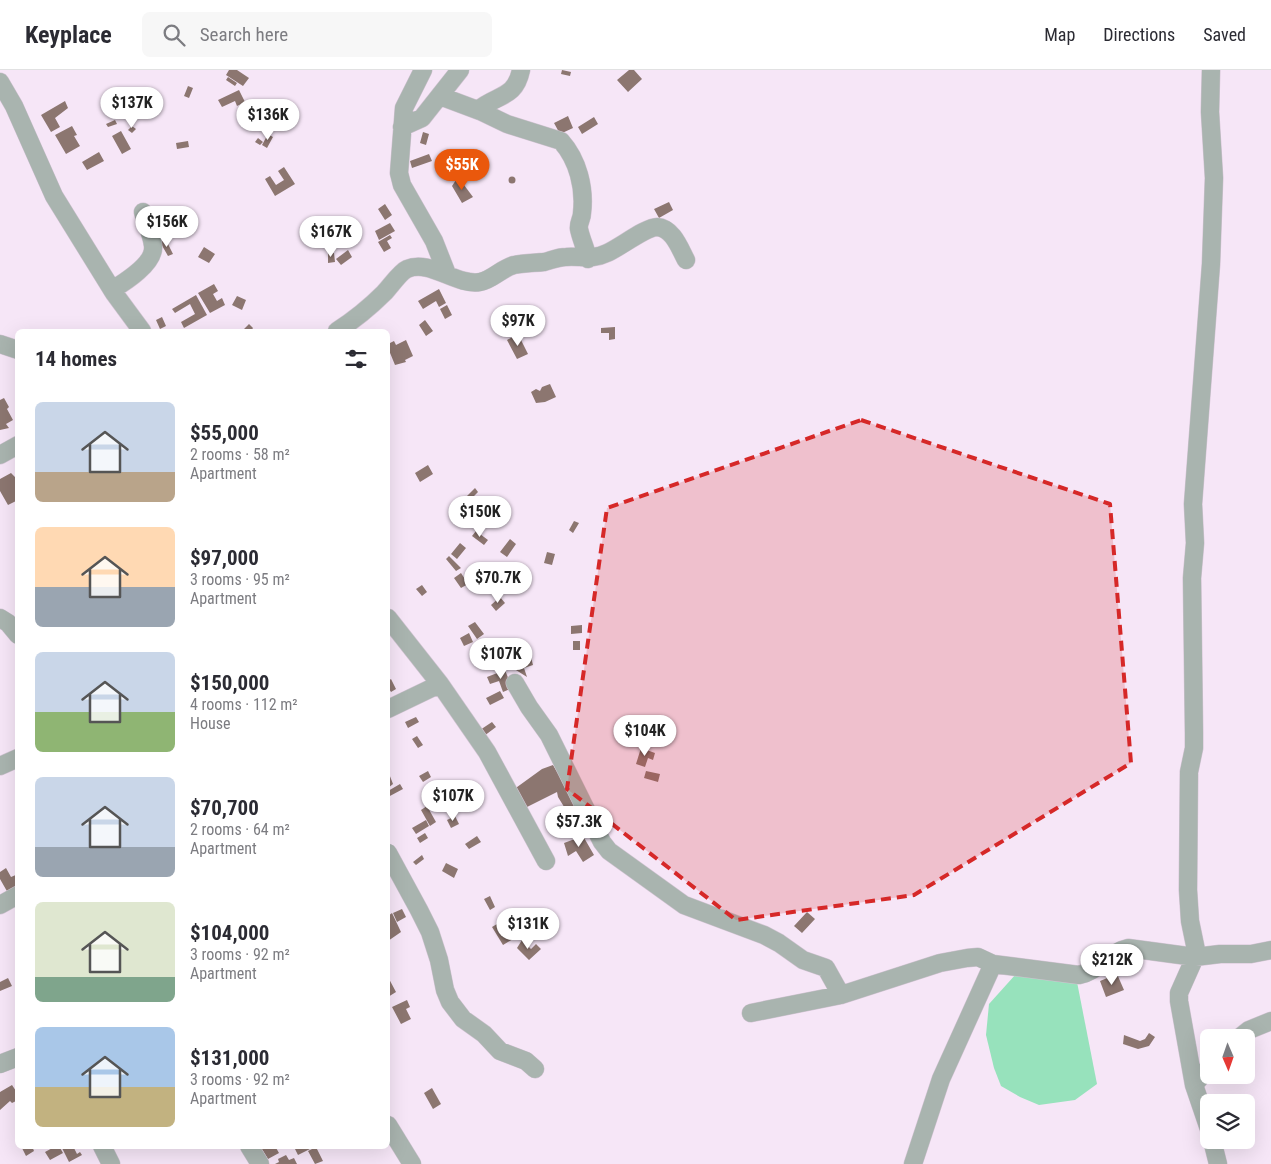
<!DOCTYPE html>
<meta charset="utf-8">
<style>
body{margin:0;font-family:"Roboto Condensed",sans-serif;background:#f7f7f7;color:#2b2b33;height:100vh;display:flex;flex-direction:column;font-size:19px;white-space:nowrap}
*{box-sizing:border-box;margin:0}
p{font-size:16px;color:#7c7c81}
.icon{flex:none;width:28px;height:28px;fill:none;stroke:currentColor;stroke-width:2;stroke-linecap:round;stroke-linejoin:round}
.map{position:relative;flex:1;overflow:hidden}
.details{position:absolute;left:15px;top:259px;width:375px;height:820px;display:flex;flex-direction:column;background:#fff;border-radius:8px;box-shadow:0 5px 20px #0002}
.details>*{flex:none}
.needle{width:32px;rotate:178deg}
.buttons{position:absolute;left:1200px;top:959px;display:grid;gap:10px}
.buttons a{display:grid;place-items:center;width:55px;height:55px;border-radius:8px;background:#fff;box-shadow:0 5px 20px #0002;font-size:25px}
.price{position:absolute;translate:-50% -42px;padding:0 11px;border-radius:18px;background:#fff;color:#222;font-size:16px;line-height:32px;filter:drop-shadow(0 1px 2px #0008)}
.price::after{content:'';position:absolute;left:50%;top:30px;width:15px;height:11px;margin-left:-8px;background:inherit;clip-path:polygon(0 0,100% 0,50% 100%)}
.price.current{background:#ea580c;color:#fff}
ul{padding:0;list-style:none}
li{display:flex;align-items:center;gap:15px;height:125px;padding:0 20px}
li span{display:grid;place-items:center;flex:none;width:140px;height:100px;border-radius:8px;color:#555}
li>.icon{margin-inline-start:auto}
span .icon{width:60px;height:60px;fill:#fffc;stroke-width:1}
li b{font-size:21px}
h2{display:flex;justify-content:space-between;align-items:center;height:60px;padding:0 20px;font-size:21px}
header{display:flex;align-items:center;gap:30px;box-sizing:border-box;height:70px;padding:0 25px;background:#fff;border-bottom:1px solid #e1e1e2}
header strong{font-size:24px}
nav{display:flex;gap:28px;margin-inline-start:auto;font-size:18px}
.search{width:350px;height:45px;background:#f7f7f7;display:flex;align-items:center;gap:12px;box-sizing:border-box;padding:0 18px;border-radius:8px;color:#7c7c81;font-size:19px}
.map>svg:first-child{display:block}
.green{fill:#97e2bc}
.building{fill:#8c7670}
.lines{fill:none;stroke-linecap:round;stroke-linejoin:round}
.minor-casing{stroke:#d2c4d3;stroke-width:19}
.minor{stroke:#a9b4af;stroke-width:18}
.marked{fill:#d62828;fill-opacity:0.2;stroke:#d62828;stroke-width:4;stroke-dasharray:10 6;stroke-linejoin:round}
</style>
<header>
<strong>Keyplace</strong>
<div class="search"><svg class="icon" aria-label="search" viewBox="0 0 24 24"><circle cx="10" cy="10" r="6"/><path d="M15 15l6 6"/></svg>Search here</div>
<nav><a>Map</a><a>Directions</a><a>Saved</a></nav>
</header>
<div class="map">
<svg width="1271" height="1094" viewBox="0 0 1271 1094">
<rect width="100%" height="100%" fill="#f6e6f7"/>
<path class="green" d="M1016,904L1077,912L1097,1014L1075,1030L1039,1035L1020,1027L1001,1016L994,998L986,965L989,934Z"/>
<path class="building" d="M229,0H237L249,8L243,16L226,5Z
M562,0L571,2L570,6L561,4Z
M629,0H634L642,9L628,22L617,10Z
M228,7L237,13L235,16L226,10Z
M188,16L193,18L189,28L184,26Z
M239,20L245,32L237,36L235,31L222,37L218,30Z
M158,28L163,29L159,42L154,41Z
M65,31L68,38L55,48L60,57L51,62L41,45Z
M568,46L573,58L560,64L554,53Z
M594,47L598,54L582,64L578,57Z
M115,50L117,54L108,57L106,54Z
M72,56L77,65L74,66L80,76L66,84L55,65Z
M132,56L136,59L132,63L128,60Z
M121,61L131,79L122,84L112,66Z
M423,62L429,64L426,75L420,73Z
M268,64L273,67L267,78L262,75Z
M258,68L263,72L260,75L255,72Z
M188,71L189,77L177,79L176,73Z
M99,82L104,91L87,100L82,92Z
M429,84L432,91L412,98L410,91Z
M451,93L458,107L449,111L443,97Z
M284,97L295,114L275,126L265,109L270,106L276,115L284,110L278,101Z
M508.5 110a3.5 3.5 0 1 1 7 0a3.5 3.5 0 1 1-7 0Z
M458,107L473,127L462,133L452,116Z
M669,132L673,140L659,148L654,139Z
M385,134L392,145L385,150L378,139Z
M390,153L395,161L379,170L375,161Z
M390,165L392,168L387,171L391,178L384,182L378,172Z
M166,170L173,184L168,186L160,172Z
M204,177L215,184L209,193L198,187Z
M348,180L352,187L341,195L336,189Z
M328,183H334L335,192L328,193Z
M214,214L218,221L213,224L217,231L222,228L225,235L210,243L198,223Z
M439,219L446,233L439,237L436,231L423,239L418,231Z
M196,225L207,245L184,258L181,252L195,244L190,234L175,243L172,239Z
M237,226L246,230L242,240L232,235Z
M447,235L452,245L445,249L440,239Z
M162,247L166,256L160,259L156,250Z
M425,250L433,261L426,266L419,255Z
M249,254L253,258L251,261H242Z
M615,257V269L609,270V263H601V258Z
M518,264L528,284L517,289L507,270Z
M406,270L413,286L405,290L406,292L395,295L388,278V274L394,271L396,275Z
M550,314L556,327L545,332L536,333L531,322L536,319L540,321L542,317Z
M4,328L9,337L7,339L13,350L6,354L9,358L0,360V330Z
M428,395L433,404L420,412L415,403Z
M11,403L18,410L15,413L18,417V430L8,435L0,421V409Z
M475,418L478,422L471,429L467,426Z
M574,451L579,453L573,463L569,460Z
M476,461L488,470L484,475L472,466Z
M510,469L516,474L507,487L500,482Z
M460,473L466,478L457,489L451,484Z
M547,482L555,484L552,495L544,493Z
M449,486L461,498L456,501L446,489Z
M461,503L468,514L461,518L454,508Z
M422,515L427,522L422,526L416,519Z
M500,527L505,533L496,541L491,535Z
M475,552L484,564L477,569L468,556Z
M582,555V563L571,564V556Z
M469,563L473,572L464,576L460,568Z
M573,571H580V580H573Z
M515,575L520,580L513,586L509,582Z
M531,587L533,595L524,598L527,607L508,595Z
M505,600L512,618L503,622L499,611L490,614L487,607Z
M391,609L396,619L391,622L388,617V611Z
M500,621L504,628L490,635L486,628Z
M416,647L419,652L408,658L405,652Z
M492,652L496,657L484,666L480,660Z
M417,666L423,675L418,678L412,669Z
M641,678L655,683L653,690L648,688L645,697L636,694Z
M553,695L577,735L566,740L558,727L557,722L521,740L513,720L542,699Z
M388,701L393,714L388,718Z
M428,701L431,707L423,712L419,706Z
M646,701L660,704L658,712L644,708Z
M400,714L403,719L388,727V721Z
M445,721L448,728L437,733L434,727Z
M427,736L436,752L430,756L421,740Z
M455,746L459,754L451,758L447,750Z
M426,750L429,756L416,764L412,758Z
M425,763L428,768L420,773L417,768Z
M477,766L481,772L469,779L465,774Z
M583,766L594,785L583,792L576,781L568,786L564,773Z
M422,785L424,789L416,795L413,792Z
M446,793L458,799L454,808L442,801Z
M6,798L11,807L18,804V817L8,823L0,809V802Z
M490,826L495,837L490,840L484,829Z
M402,839L406,847L397,852L393,843Z
M807,842L815,849L802,863L794,856Z
M392,843L401,862L388,871V846Z
M502,851L513,869L503,875L492,857Z
M522,870L531,879L536,874L541,879L529,890L517,878Z
M1117,904L1124,920L1106,927L1100,911Z
M388,907L396,922L388,927Z
M8,908L12,916L0,921V912Z
M407,930L410,937L406,939L411,949L401,954L392,937Z
M1149,963L1155,967L1149,976L1138,979L1123,974L1124,965L1140,971L1145,969Z
M12,1015L18,1024V1030L12,1033L10,1031L0,1040V1022Z
M432,1018L441,1034L433,1039L424,1023Z
M21,1076H32L34,1081L26,1086Z
M56,1076H59L63,1083L50,1090L45,1082Z
M61,1076H77L74,1078L77,1084L80,1082L82,1085L69,1092Z
M260,1076H275L279,1083L268,1089Z
M300,1076H309L310,1079L298,1085L295,1079Z
M316,1077L323,1091L315,1094L308,1081Z
M286,1085L289,1090L294,1088L297,1094H275L279,1092L278,1089Z"/>
<g class="lines">
<defs>
<path id="minor" d="M423,0L404,38L399,103L402,115L434,171L447,204
M0,12L14,36L54,126L114,223L142,261
M440,26L480,41L507,54L561,71C578,90 585,118 582,143C582,149 578,153 579,159C581,169 586,179 588,189
M478,40C497,24 515,29 521,0
M402,57L422,48L460,0
M112,220C125,212 155,193 153,176C152,165 146,153 143,142
M337,261C354,250 369,238 384,223C390,217 400,202 407,199C430,189 456,216 480,212C492,210 502,198 514,195C524,193 534,193 544,192C552,190 558,187 566,187C581,186 593,190 607,183C619,178 646,157 657,157C673,158 680,179 686,190
M0,274L18,280
M0,385L18,375
M0,548L8,553L18,565
M388,548L440,614L487,682L546,791
M515,613L529,637L549,665L602,772L609,781L684,835L764,865L779,873L803,890L826,898L841,925
M388,639L440,614
M0,696L18,688
M388,783L419,840L430,862L439,890L445,920L450,932L463,949L484,964L500,981L526,991L535,999
M0,835L18,825
M751,943L841,925L940,893L967,888L978,887L993,894L1079,905C1098,902 1109,882 1128,878L1195,887L1220,884H1251L1271,880
M1239,968L1249,960L1271,951
M0,994L18,987
M1194,1015L1209,997
M388,1055L412,1094
M1209,1059L1194,1015L1179,931V923L1195,887L1196,880L1190,851L1188,820L1189,702L1194,678V663L1192,508L1195,473L1193,434L1211,194L1214,108L1210,42L1211,0
M1212,1070L1218,1094
M102,1076L111,1094
M249,1076L260,1094
M913,1094L941,1009L993,894"/>
</defs>
<use href="#minor" class="minor-casing"/>
<use href="#minor" class="minor"/>
</g>
<path class="marked" d="M861,350L1110,434L1131,693L914,825L736,850L567,719L607,438Z"/>
</svg>
<div class="buttons">
<a><svg class="needle" viewBox="-14 -14 28 28"><path d="M0-13l5 13h-10z" fill="#e53935"/><path d="M0 13l5-13h-10z" fill="#7c7c81"/></svg></a>
<a><svg class="icon" aria-label="layers" viewBox="0 0 24 24"><path d="M12 4l9 5-9 5-9-5zM3 14l9 5 9-5"/></svg></a>
</div>
<b class="price" style="left:132px;top:59px">$137K</b>
<b class="price" style="left:268px;top:71px">$136K</b>
<b class="price current" style="left:462px;top:121px">$55K</b>
<b class="price" style="left:167px;top:178px">$156K</b>
<b class="price" style="left:331px;top:188px">$167K</b>
<b class="price" style="left:518px;top:277px">$97K</b>
<b class="price" style="left:480px;top:468px">$150K</b>
<b class="price" style="left:498px;top:534px">$70.7K</b>
<b class="price" style="left:501px;top:610px">$107K</b>
<b class="price" style="left:645px;top:687px">$104K</b>
<b class="price" style="left:453px;top:752px">$107K</b>
<b class="price" style="left:579px;top:778px">$57.3K</b>
<b class="price" style="left:528px;top:880px">$131K</b>
<b class="price" style="left:1112px;top:916px">$212K</b>
<section class="details">
<h2>14 homes<svg class="icon" aria-label="filters" viewBox="0 0 24 24"><path d="M4 7h16M4 17h16"/><circle cx="9" cy="7" r="2"/><circle cx="15" cy="17" r="2"/></svg></h2>
<ul>
<li><span style="background:linear-gradient(#c9d6e8 70%,#b9a48a 0)"><svg class="icon" aria-label="home" viewBox="0 0 24 24"><path d="M3 11l9-7 9 7M6 9v11h12V9"/></svg></span><div><b>$55,000</b><p>2 rooms · 58 m²</p><p>Apartment</p></div></li>
<li><span style="background:linear-gradient(#ffd9b3 60%,#9aa5b1 0)"><svg class="icon" aria-label="home" viewBox="0 0 24 24"><path d="M3 11l9-7 9 7M6 9v11h12V9"/></svg></span><div><b>$97,000</b><p>3 rooms · 95 m²</p><p>Apartment</p></div></li>
<li><span style="background:linear-gradient(#c9d6e8 60%,#8fb573 0)"><svg class="icon" aria-label="home" viewBox="0 0 24 24"><path d="M3 11l9-7 9 7M6 9v11h12V9"/></svg></span><div><b>$150,000</b><p>4 rooms · 112 m²</p><p>House</p></div></li>
<li><span style="background:linear-gradient(#c9d6e8 70%,#9aa5b1 0)"><svg class="icon" aria-label="home" viewBox="0 0 24 24"><path d="M3 11l9-7 9 7M6 9v11h12V9"/></svg></span><div><b>$70,700</b><p>2 rooms · 64 m²</p><p>Apartment</p></div></li>
<li><span style="background:linear-gradient(#dfe7d0 75%,#7fa58c 0)"><svg class="icon" aria-label="home" viewBox="0 0 24 24"><path d="M3 11l9-7 9 7M6 9v11h12V9"/></svg></span><div><b>$104,000</b><p>3 rooms · 92 m²</p><p>Apartment</p></div></li>
<li><span style="background:linear-gradient(#a9c7e8 60%,#c2b280 0)"><svg class="icon" aria-label="home" viewBox="0 0 24 24"><path d="M3 11l9-7 9 7M6 9v11h12V9"/></svg></span><div><b>$131,000</b><p>3 rooms · 92 m²</p><p>Apartment</p></div></li>
</ul>
</section>
</div>
